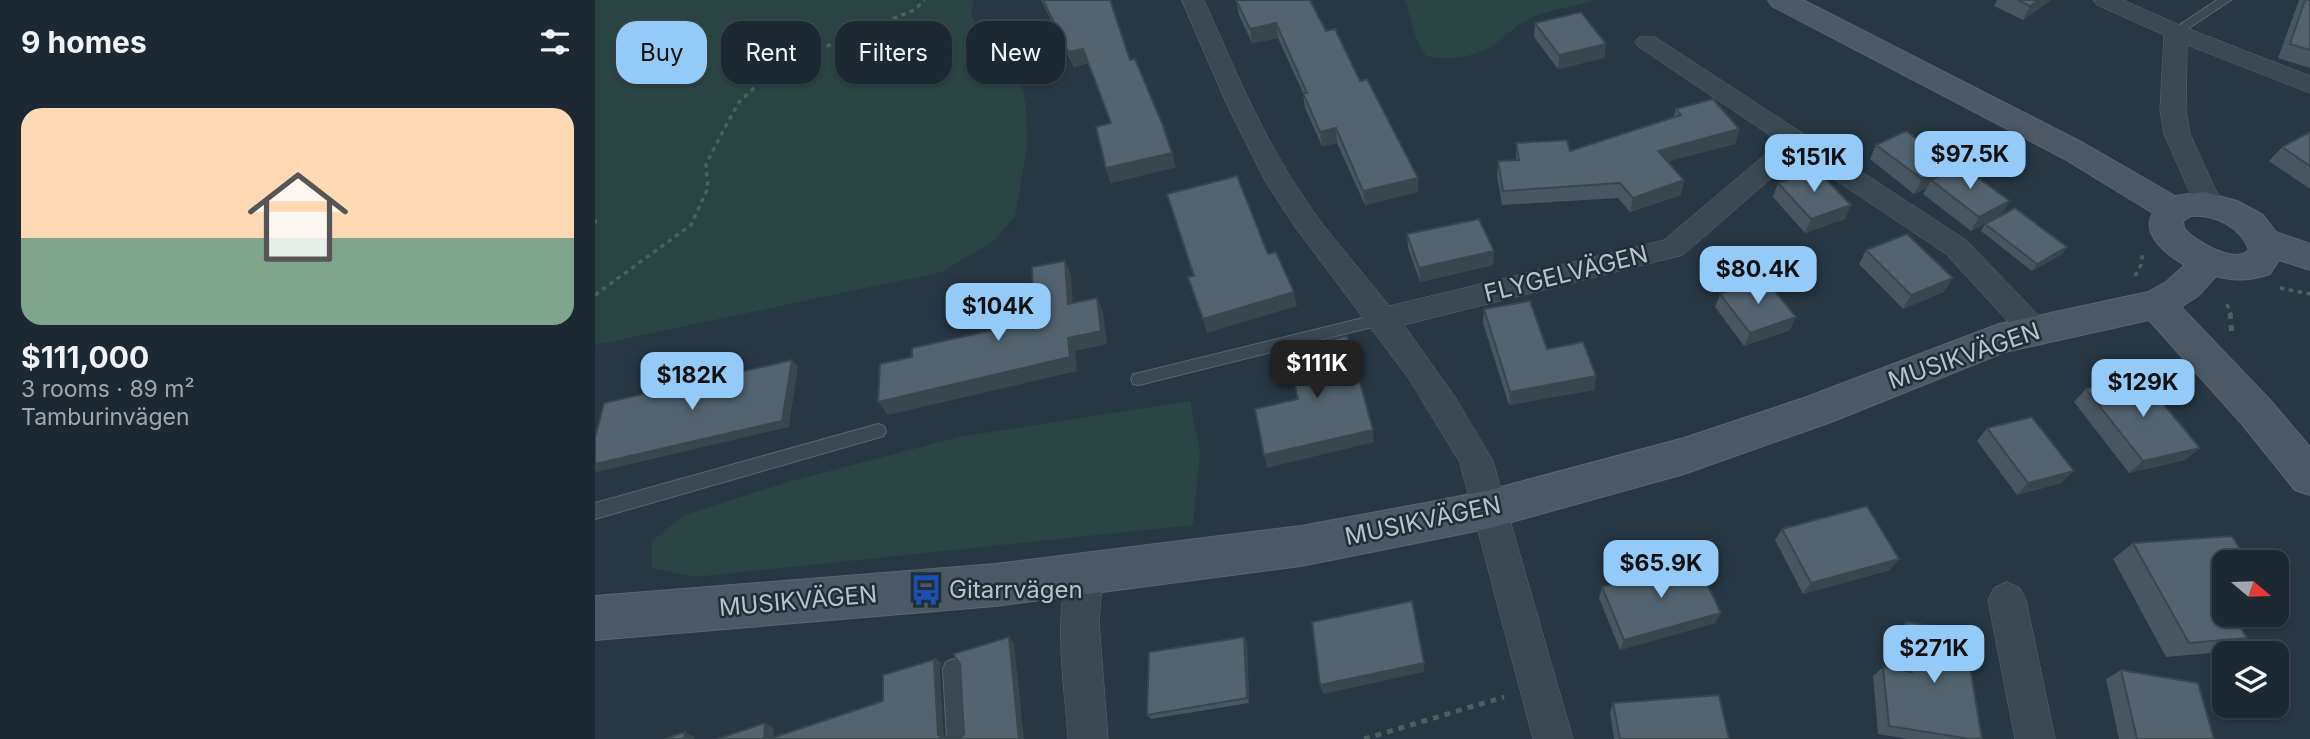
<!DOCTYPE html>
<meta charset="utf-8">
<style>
body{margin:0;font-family:Inter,sans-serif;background:#2a353e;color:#f1f3f6;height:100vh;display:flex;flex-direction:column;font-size:26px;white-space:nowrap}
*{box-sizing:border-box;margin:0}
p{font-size:23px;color:#a0a6ac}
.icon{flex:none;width:38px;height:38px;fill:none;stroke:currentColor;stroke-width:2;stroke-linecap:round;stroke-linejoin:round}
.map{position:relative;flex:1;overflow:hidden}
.panel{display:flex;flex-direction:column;background:#1d2932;width:595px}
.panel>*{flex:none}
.top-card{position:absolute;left:21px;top:21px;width:665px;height:63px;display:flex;gap:14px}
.needle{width:46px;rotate:109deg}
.tools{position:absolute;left:1617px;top:550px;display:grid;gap:14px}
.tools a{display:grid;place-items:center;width:77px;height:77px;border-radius:14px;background:#1d2932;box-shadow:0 2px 5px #0004,0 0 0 2px #3b454d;font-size:35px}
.price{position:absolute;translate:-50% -60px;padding:0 16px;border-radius:14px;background:#93caf7;color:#111;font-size:23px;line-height:46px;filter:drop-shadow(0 2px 4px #0008)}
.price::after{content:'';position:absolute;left:50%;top:42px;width:21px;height:16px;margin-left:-10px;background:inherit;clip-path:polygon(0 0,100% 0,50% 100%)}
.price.selected{background:#222;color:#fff}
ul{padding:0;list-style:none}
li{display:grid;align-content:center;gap:14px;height:371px;padding:0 21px}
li+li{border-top:2px solid #3b454d}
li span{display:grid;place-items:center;height:217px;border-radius:21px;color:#555}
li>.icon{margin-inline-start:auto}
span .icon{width:126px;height:126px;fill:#fffc;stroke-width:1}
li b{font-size:30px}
h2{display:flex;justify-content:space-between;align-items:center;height:84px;padding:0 21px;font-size:30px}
.pill{padding:0 24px;border-radius:21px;background:#1d2932;box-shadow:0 2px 5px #0004,0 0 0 2px #3b454d;font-size:24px;line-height:63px}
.pill.selected{background:#93caf7;color:#111}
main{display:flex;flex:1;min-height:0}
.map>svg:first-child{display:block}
.green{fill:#294442}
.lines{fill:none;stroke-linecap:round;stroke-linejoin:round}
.lane-casing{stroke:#5a6670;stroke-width:2}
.street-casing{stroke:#5a6670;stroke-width:1}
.secondary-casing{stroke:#5a6670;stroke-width:2}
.path-far1{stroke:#4a6160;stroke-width:3.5;stroke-dasharray:4.5 4.5;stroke-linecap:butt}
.path{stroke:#4a6160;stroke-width:5;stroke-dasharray:6 6;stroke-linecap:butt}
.lane{fill:#3c4952;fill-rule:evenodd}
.street{fill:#3c4952;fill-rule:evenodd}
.secondary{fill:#4a5965;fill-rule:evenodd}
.wall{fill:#475660}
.shaded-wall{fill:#3a464e}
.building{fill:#536470;stroke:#3a464e;stroke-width:2}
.labels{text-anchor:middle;stroke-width:5;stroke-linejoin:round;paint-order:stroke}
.street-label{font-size:24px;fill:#b9c3cc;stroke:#202e38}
.poi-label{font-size:24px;fill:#b9c3cc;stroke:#202e38;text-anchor:start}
</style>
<main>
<section class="panel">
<h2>9 homes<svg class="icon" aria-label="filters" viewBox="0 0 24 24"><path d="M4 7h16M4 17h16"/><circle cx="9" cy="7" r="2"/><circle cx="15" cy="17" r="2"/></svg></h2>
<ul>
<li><span style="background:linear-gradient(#ffd9b3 60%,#7fa58c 0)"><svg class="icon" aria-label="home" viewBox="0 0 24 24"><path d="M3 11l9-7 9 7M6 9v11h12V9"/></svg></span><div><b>$111,000</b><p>3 rooms · 89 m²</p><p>Tamburinvägen</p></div></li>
</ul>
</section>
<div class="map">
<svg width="1715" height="739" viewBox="0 0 1715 739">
<rect width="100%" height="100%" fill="#273743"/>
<path class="green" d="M0,0H379L376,14L386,31L408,50L424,73L431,104L432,148L420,216L400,240L347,272L0,345Z
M810,0H1001C981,6 958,9 938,17C922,23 912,36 898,45C878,58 853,61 831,56L821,39Z
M595,401L605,452L598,525L100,577L57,568V541L89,515L196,481L364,437Z"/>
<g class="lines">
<defs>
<path id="lane" d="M1622,0H1636L1585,34H1577V30Z
M788,313L793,315L796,319L793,323L544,385L538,384L536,379L538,374L544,373Z
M283,424L289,426L291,431L289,436L0,519V503Z
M358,659L365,662L368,669L372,739H352L348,669L351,662Z"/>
<path id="street" d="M587,0H609C639,67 667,136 708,196C733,235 766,269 794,306L1069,240L1185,142L1044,47L1040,42L1044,37H1060L1371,240L1449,321L1453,329L1449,337L1438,341L1427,337L1351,254L1203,155L1088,255L809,325L860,397L898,461L978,739H938L865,463L814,379L700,227L670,181L632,105Z
M1499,0H1528L1589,27L1715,76V93L1592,45L1591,110L1595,134L1628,206L1624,213L1614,216L1604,213L1569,134L1565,110L1569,35L1502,5Z
M490,557L503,562L508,574L504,621L513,739H473C470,687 456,610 477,562Z
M1412,582L1425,588L1431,600L1460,739H1420L1393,600L1399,588Z"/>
<path id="secondary" d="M1173,0H1208L1490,144L1580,196L1609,192L1642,201L1668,215L1681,232L1715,244V270L1684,260L1675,274C1657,280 1640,282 1621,276L1603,296L1586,307L1675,400L1715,447V495L1700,490L1647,424L1554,320L1410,352L1236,422L1089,474L895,528L841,539L706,566L400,606L0,640V596L400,564L706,526L841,501L895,490L1089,438L1209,398L1404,324L1553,292L1571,282L1590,265C1573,256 1545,234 1558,213L1468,158L1177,6ZM1596,216C1620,214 1646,227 1654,250C1640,265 1599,241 1589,228L1588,221Z"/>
</defs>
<use href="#lane" class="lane-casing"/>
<use href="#street" class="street-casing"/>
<use href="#secondary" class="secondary-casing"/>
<path class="path-far1" d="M0,219V228
M1540,276L1546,265L1548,251
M1685,288L1715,294
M0,295L96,225L113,188L111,164L129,129L144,102L177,71L199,55L232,46L319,10L330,0
M1632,304L1636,315"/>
<path class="path" d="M1635,313L1637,336
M769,739L909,697"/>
<use href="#lane" class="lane"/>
<use href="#street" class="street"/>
<use href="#secondary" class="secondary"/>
</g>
<path class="wall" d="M446,0H515L535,60L581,167L516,183L511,168L516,123L493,63L479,67Z
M641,0L731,31L823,192L770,205L742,143L727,146L710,108L708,93L683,38L657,43L644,15Z
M1402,0H1456L1428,20L1399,6Z
M1704,0H1715V68L1683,58Z
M940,23L1011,44L1009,58L963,69L939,37Z
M1081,109L1144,129L1140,144L1072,161L1086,195L1035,212L1023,198L907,205L902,176L903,161L921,160V143L975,151L1078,118Z
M1715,132V189L1674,161L1687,147Z
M1281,145L1353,171L1415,201L1406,215L1376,231L1328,194L1332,188L1319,194L1275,159Z
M1183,183L1250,219L1210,233L1178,197Z
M1390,224L1472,247L1467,254L1437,271L1386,231Z
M812,234L899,251L898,265L825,282L813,248Z
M1271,250L1349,292L1308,309L1264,264Z
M1125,294L1195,330L1149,346L1120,307Z
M889,309L952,349L999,390L914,405L888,323Z
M1491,389L1590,460L1534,473L1479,402Z
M1392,428L1466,483L1422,495L1382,441Z
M1187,529L1295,570L1208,594L1180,540Z
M1538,543L1629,562V614L1652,638L1627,652L1571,657L1518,559Z
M1007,587L1120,623L1025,650L1004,598Z
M1311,622L1387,739H1313L1283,734L1278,676L1288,667L1306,670L1301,633Z
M649,637L652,642L654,703L556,719L552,715Z
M1526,670L1619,739H1524L1511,679Z
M1018,703L1134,739H1019L1015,712Z"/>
<path class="shaded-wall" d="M1443,0H1456L1428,20L1435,6Z
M681,23L683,38L657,43L655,29Z
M1011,44L1009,58L963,69L964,55Z
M488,49L493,63L479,67L473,52Z
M741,128L742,143L727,146L725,132Z
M1144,129L1140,144L1059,165L1063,151Z
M577,153L581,167L516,183L511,168Z
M1357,165L1349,179L1336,180L1332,188L1319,194L1327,179Z
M823,178V192L770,205L768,191Z
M1089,180L1086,195L1035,212L1038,198Z
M1415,201L1406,215L1376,231L1384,217Z
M1256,205L1250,219L1210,233L1216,219Z
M1472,247L1467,254L1437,271L1442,264Z
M899,251L898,265L825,282L824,268Z
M470,261L476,275L479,318L473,304Z
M1358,278L1349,292L1308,309L1316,295Z
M699,292L702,306L612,333L608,319Z
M502,298L508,311L512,344L480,351L482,371L293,415L283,402L473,338Z
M1201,317L1195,330L1149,346L1155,333Z
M197,360L203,366L194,427L2,472L0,471V464Z
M1001,376L999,390L914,405L915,392Z
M778,430L779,442L672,468L669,455Z
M1605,448L1590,460L1534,473L1548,461Z
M1479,471L1466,483L1422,495L1433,483Z
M1304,559L1295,570L1208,594L1216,583Z
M1126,613L1120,623L1025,650L1029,640Z
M414,637L419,643L429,739H424Z
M649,637L652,642L654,703L652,698Z
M341,659L347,664L345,669L349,739L343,735L339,664Z
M829,663V672L728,694L725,685Z
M170,723L179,728L178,739H169Z
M90,732L99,737V739H89Z"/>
<path class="building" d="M448,0H515L535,60L540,59L567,123L577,153L511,168L501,127L516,123L488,49L473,52Z
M641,0H715L731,31L740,29L765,81L772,79L823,178L768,191L741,128L725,132L708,93H712L681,23L655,29Z
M1423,0H1443L1435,6Z
M1710,0H1715V50L1695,44Z
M986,12L1011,44L964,55L940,23Z
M1118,99L1144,129L1063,151L1089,180L1038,198L1025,183L908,191L903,161L924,160L921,143L972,140L975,151L1086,115L1081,109Z
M1311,131L1357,165L1327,179L1281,145Z
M1715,132V166L1687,147Z
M1365,165L1415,201L1384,217L1336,180Z
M1222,170L1256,205L1216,219L1183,183Z
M642,176L673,254L681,252L699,292L608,319L593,277L599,276L572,194Z
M1420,208L1472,247L1442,264L1390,224Z
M884,219L899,251L824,268L812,234Z
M1312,234L1358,278L1316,295L1271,250Z
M470,261L473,304L502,298L506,331L473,338L475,357L283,402L285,364L317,357V348L439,321L437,267Z
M1170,279L1201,317L1155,333L1125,294Z
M935,301L952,349L988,342L1001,376L915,392L889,309Z
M752,336L778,430L669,455L660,409L703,399L692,349Z
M197,360L187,421L0,464V438L9,403Z
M1546,377L1605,448L1548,461L1491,389Z
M1437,417L1479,471L1433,483L1392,428Z
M1272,506L1304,559L1216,583L1187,529Z
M1637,536L1653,562H1629V592L1624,593L1629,601V614H1637L1652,638L1594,643L1538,543Z
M1101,561L1126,613L1029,640L1007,587Z
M817,601L829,663L725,685L717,622Z
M1311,622L1369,631L1387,739H1375L1294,726L1288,667L1317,672Z
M414,637L424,739H174L288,701V675L341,659L339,664L343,735L346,737H366L369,734L365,664L358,654Z
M649,637L652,698L552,715L554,652Z
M1526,670L1603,683L1619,739H1542Z
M1124,695L1134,739H1025L1018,703Z
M170,723L169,739H122Z
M90,732L89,739H69Z"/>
<defs>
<symbol id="bus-bare" viewBox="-9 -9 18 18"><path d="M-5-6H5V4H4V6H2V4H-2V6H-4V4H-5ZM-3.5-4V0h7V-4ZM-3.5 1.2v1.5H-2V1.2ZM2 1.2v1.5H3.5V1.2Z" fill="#1a4fb4" stroke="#202e38" stroke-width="2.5" paint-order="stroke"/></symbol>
</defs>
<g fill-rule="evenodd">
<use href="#bus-bare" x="309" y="568" width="44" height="44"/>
</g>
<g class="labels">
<g class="street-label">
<text transform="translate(971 274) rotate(-14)" y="8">FLYGELVÄGEN</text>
<text transform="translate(1369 356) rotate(-19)" y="8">MUSIKVÄGEN</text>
<text transform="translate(828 521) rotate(-12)" y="8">MUSIKVÄGEN</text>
<text transform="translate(203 601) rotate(-5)" y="8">MUSIKVÄGEN</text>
</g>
<g class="poi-label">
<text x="354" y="598">Gitarrvägen</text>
</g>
</g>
</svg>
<div class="tools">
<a><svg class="needle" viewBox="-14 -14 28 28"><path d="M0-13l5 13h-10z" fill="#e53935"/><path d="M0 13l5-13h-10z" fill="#a0a6ac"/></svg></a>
<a><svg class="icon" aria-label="layers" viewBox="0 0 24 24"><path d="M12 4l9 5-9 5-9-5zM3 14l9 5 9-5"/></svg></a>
</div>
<b class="price" style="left:1375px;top:191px">$97.5K</b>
<b class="price" style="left:1219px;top:194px">$151K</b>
<b class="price" style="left:1163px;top:306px">$80.4K</b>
<b class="price" style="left:403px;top:343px">$104K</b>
<b class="price selected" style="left:722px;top:400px">$111K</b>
<b class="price" style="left:97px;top:412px">$182K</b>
<b class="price" style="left:1548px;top:419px">$129K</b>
<b class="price" style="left:1066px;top:600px">$65.9K</b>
<b class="price" style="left:1339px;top:685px">$271K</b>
<div class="top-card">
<a class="pill selected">Buy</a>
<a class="pill">Rent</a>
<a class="pill">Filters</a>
<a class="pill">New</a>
</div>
</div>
</main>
